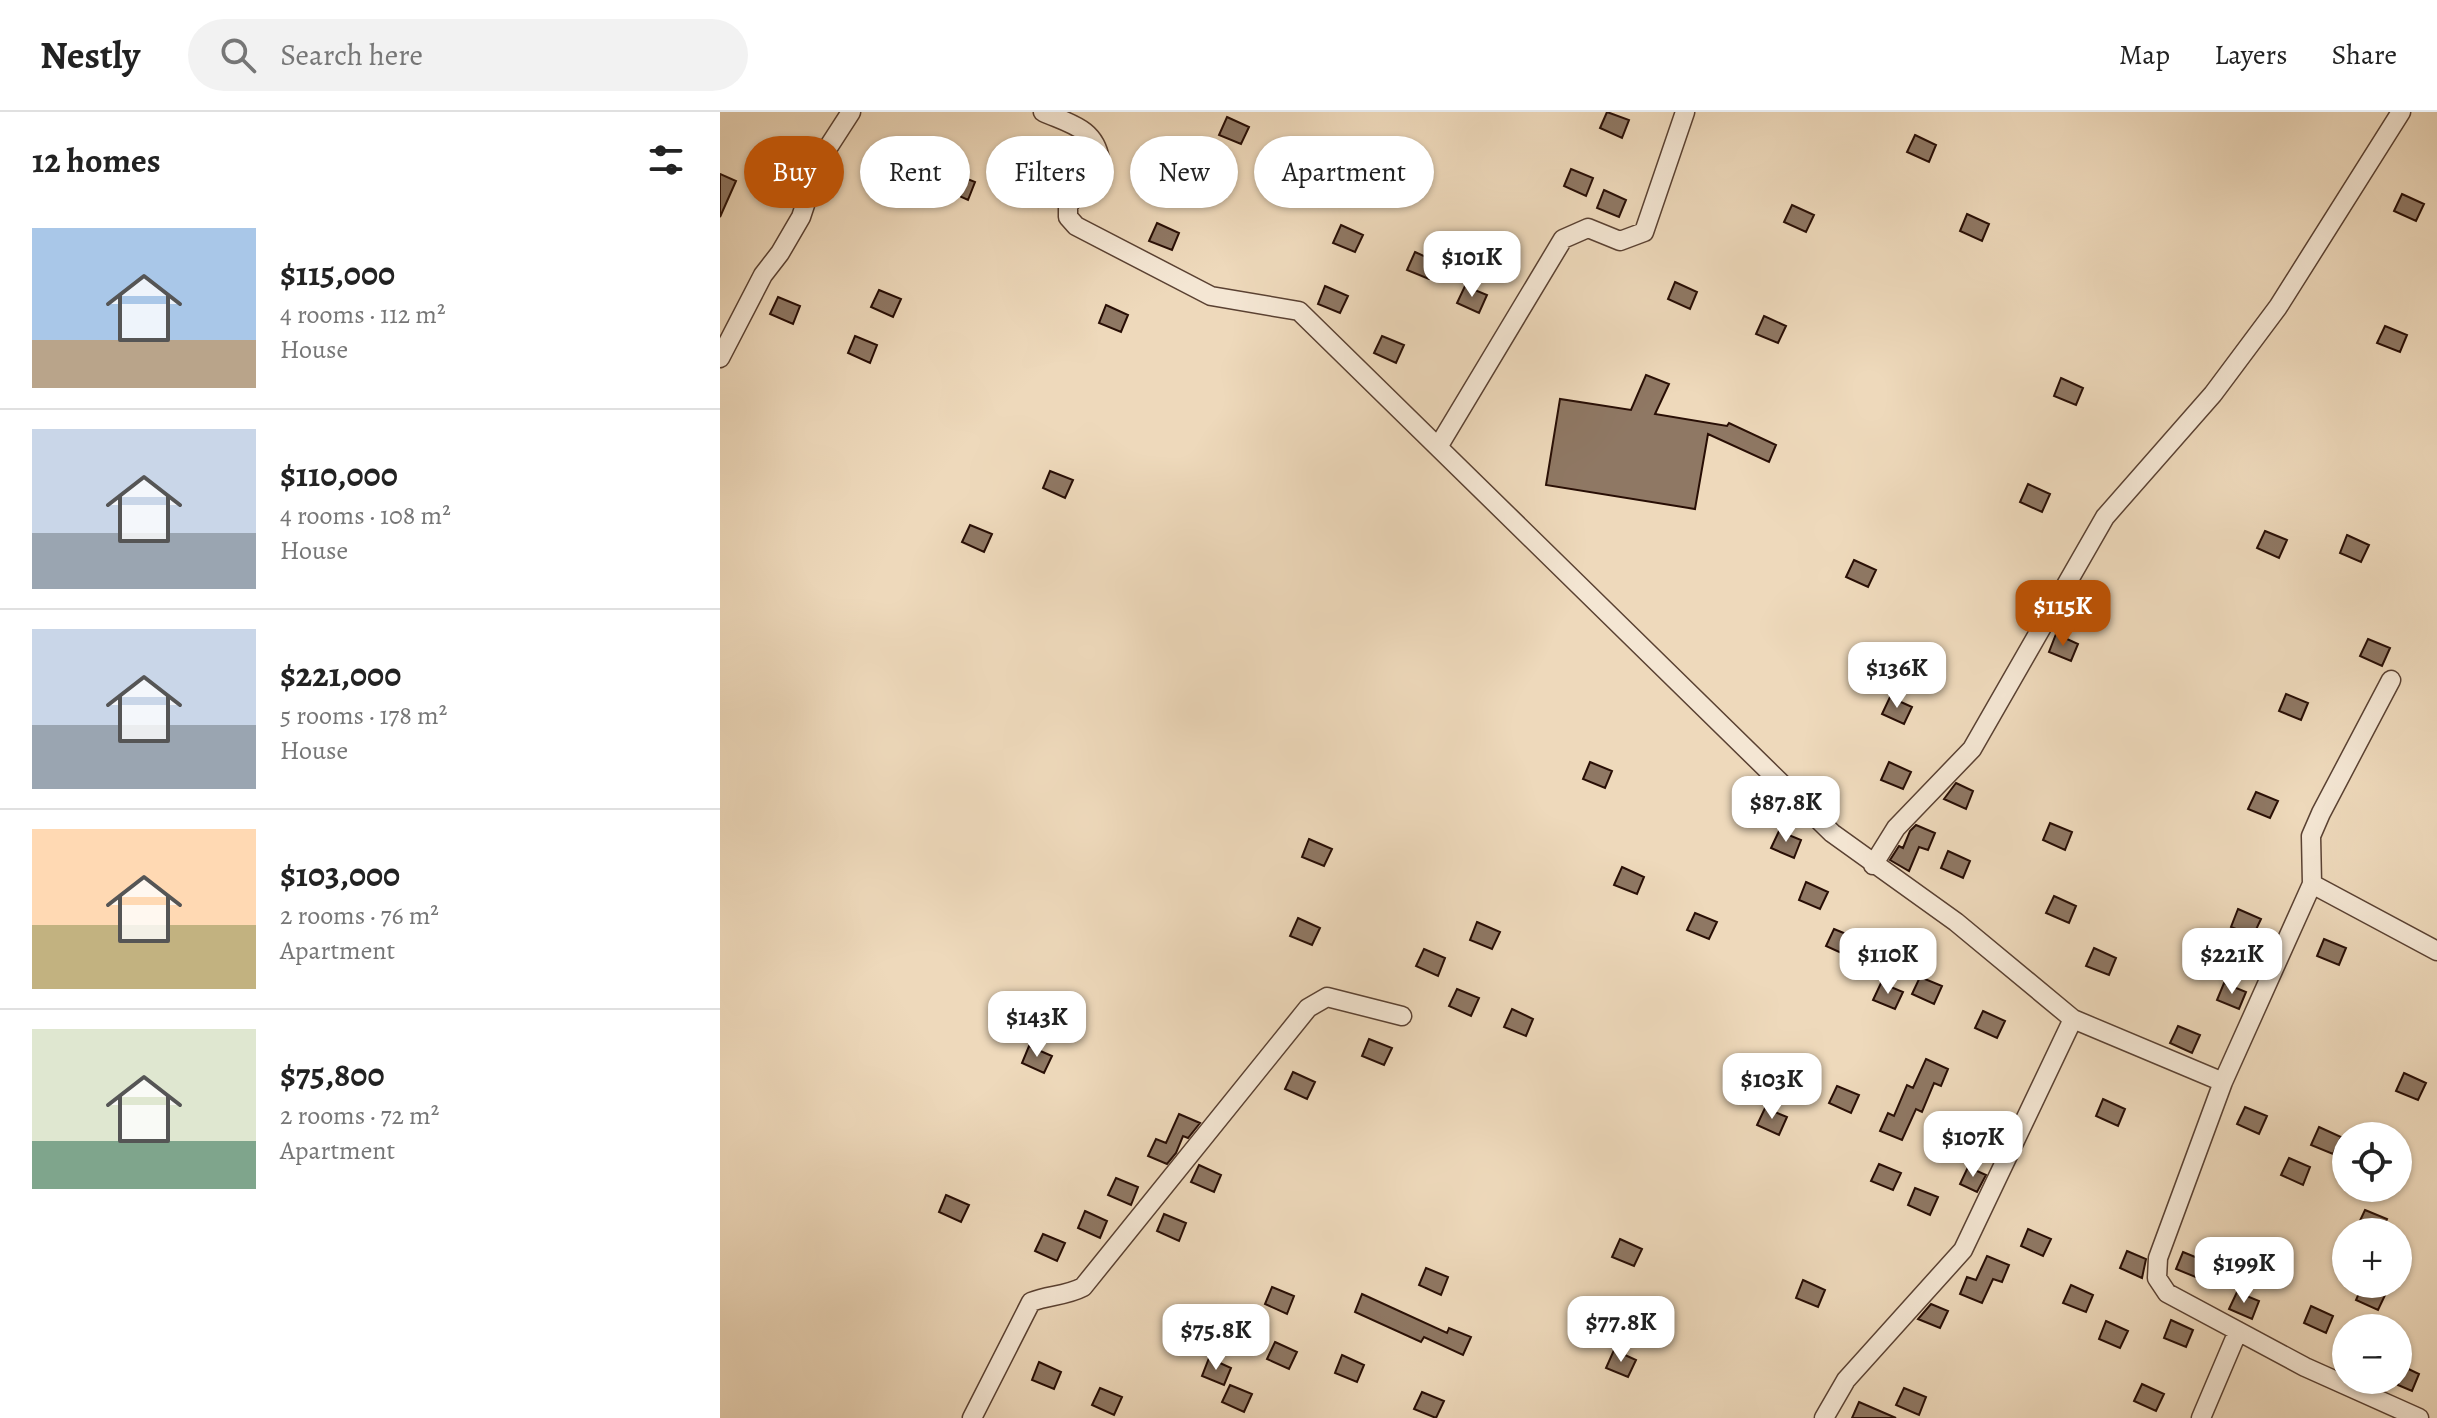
<!DOCTYPE html>
<meta charset="utf-8">
<style>
body{margin:0;font-family:Alegreya,serif;background:#f2f2f2;color:#222;height:100vh;display:flex;flex-direction:column;font-size:30px;white-space:nowrap}
*{box-sizing:border-box;margin:0}
p{font-size:26px;color:#767676}
.icon{flex:none;width:44px;height:44px;fill:none;stroke:currentColor;stroke-width:2;stroke-linecap:round;stroke-linejoin:round}
.map{position:relative;flex:1;overflow:hidden}
.side{display:flex;flex-direction:column;background:#fff;width:720px}
.side>*{flex:none}
.banner{position:absolute;left:24px;top:24px;width:760px;height:72px;display:flex;gap:16px}
.tools{position:absolute;left:1612px;top:1010px;display:grid;gap:16px}
.tools a{display:grid;place-items:center;width:80px;height:80px;border-radius:50%;background:#fff;box-shadow:0 2px 6px #0004;font-size:40px}
.price{position:absolute;translate:-50% -68px;padding:0 18px;border-radius:16px;background:#fff;color:#222;font-size:26px;line-height:52px;filter:drop-shadow(0 2px 4px #0008)}
.price::after{content:'';position:absolute;left:50%;top:48px;width:24px;height:18px;margin-left:-12px;background:inherit;clip-path:polygon(0 0,100% 0,50% 100%)}
.price.current{background:#b45309;color:#fff}
ul{padding:0;list-style:none}
li{display:flex;align-items:center;gap:24px;height:200px;padding:0 32px}
li+li{border-top:2px solid #e0e0e0}
li span{display:grid;place-items:center;flex:none;width:224px;height:160px;border-radius:0px;color:#555}
li>.icon{margin-inline-start:auto}
span .icon{width:96px;height:96px;fill:#fffc;stroke-width:1}
li b{font-size:34px}
h2{display:flex;justify-content:space-between;align-items:center;height:96px;padding:0 32px;font-size:34px}
.tag{padding:0 28px;border-radius:36px;background:#fff;box-shadow:0 2px 6px #0004;font-size:28px;line-height:72px}
.tag.current{background:#b45309;color:#fff}
header{display:flex;align-items:center;gap:48px;box-sizing:border-box;height:112px;padding:0 40px;background:#fff;border-bottom:2px solid #e0e0e0}
header strong{font-size:38px}
nav{display:flex;gap:44px;margin-inline-start:auto;font-size:28px}
.search{width:560px;height:72px;background:#f2f2f2;display:flex;align-items:center;gap:20px;box-sizing:border-box;padding:0 28px;border-radius:44px;color:#767676;font-size:30px}
main{display:flex;flex:1;min-height:0}
.map>svg:first-child{display:block}
.building{fill:#8f7864;stroke:#280e05;stroke-width:2}
.lines{fill:none;stroke-linecap:round;stroke-linejoin:round}
.minor-casing{stroke:#5a4132;stroke-width:21}
.minor{stroke:#f4e6d3;stroke-width:18}
</style>
<header>
<strong>Nestly</strong>
<div class="search"><svg class="icon" aria-label="search" viewBox="0 0 24 24"><circle cx="10" cy="10" r="6"/><path d="M15 15l6 6"/></svg>Search here</div>
<nav><a>Map</a><a>Layers</a><a>Share</a></nav>
</header>
<main>
<section class="side">
<h2>12 homes<svg class="icon" aria-label="filters" viewBox="0 0 24 24"><path d="M4 7h16M4 17h16"/><circle cx="9" cy="7" r="2"/><circle cx="15" cy="17" r="2"/></svg></h2>
<ul>
<li><span style="background:linear-gradient(#a9c7e8 70%,#b9a48a 0)"><svg class="icon" aria-label="home" viewBox="0 0 24 24"><path d="M3 11l9-7 9 7M6 9v11h12V9"/></svg></span><div><b>$115,000</b><p>4 rooms · 112 m²</p><p>House</p></div></li>
<li><span style="background:linear-gradient(#c9d6e8 65%,#9aa5b1 0)"><svg class="icon" aria-label="home" viewBox="0 0 24 24"><path d="M3 11l9-7 9 7M6 9v11h12V9"/></svg></span><div><b>$110,000</b><p>4 rooms · 108 m²</p><p>House</p></div></li>
<li><span style="background:linear-gradient(#c9d6e8 60%,#9aa5b1 0)"><svg class="icon" aria-label="home" viewBox="0 0 24 24"><path d="M3 11l9-7 9 7M6 9v11h12V9"/></svg></span><div><b>$221,000</b><p>5 rooms · 178 m²</p><p>House</p></div></li>
<li><span style="background:linear-gradient(#ffd9b3 60%,#c2b280 0)"><svg class="icon" aria-label="home" viewBox="0 0 24 24"><path d="M3 11l9-7 9 7M6 9v11h12V9"/></svg></span><div><b>$103,000</b><p>2 rooms · 76 m²</p><p>Apartment</p></div></li>
<li><span style="background:linear-gradient(#dfe7d0 70%,#7fa58c 0)"><svg class="icon" aria-label="home" viewBox="0 0 24 24"><path d="M3 11l9-7 9 7M6 9v11h12V9"/></svg></span><div><b>$75,800</b><p>2 rooms · 72 m²</p><p>Apartment</p></div></li>
</ul>
</section>
<div class="map">
<svg width="1717" height="1306" viewBox="0 0 1717 1306">
<rect width="100%" height="100%" fill="#eed9bb"/>
<filter id="stains"><feTurbulence type="fractalNoise" baseFrequency=".0025" numOctaves="4"/><feColorMatrix values="0 0 0 0 .2 0 0 0 0 .09 0 0 0 0 .02 0 0 0 .5 -.17"/></filter>
<radialGradient id="worn" r=".72"><stop offset=".6" stop-color="#630" stop-opacity="0"/><stop offset="1" stop-color="#630" stop-opacity=".3"/></radialGradient>
<path class="building" d="M887,0L909,8L902,26L880,16Z
M507,5L529,15L521,32L499,23Z
M1195,23L1216,33L1209,50L1187,40Z
M310,46L332,56L324,73L302,63Z
M851,57L873,66L866,84L844,74Z
M59,59L81,68L74,86L52,76Z
M233,61L255,70L248,88L226,78Z
M0,62L16,69L0,105Z
M884,78L906,88L899,105L877,96Z
M1682,82L1704,92L1696,109L1674,99Z
M1072,93L1094,103L1086,120L1064,110Z
M1247,102L1269,112L1262,129L1240,119Z
M437,111L459,121L452,138L429,129Z
M621,113L643,123L635,140L613,131Z
M695,140L717,150L709,167L687,158Z
M955,170L977,180L970,197L948,187Z
M605,174L628,184L620,201L598,192Z
M745,174L767,183L759,201L737,191Z
M159,178L181,187L173,205L151,195Z
M58,185L80,194L73,212L50,202Z
M386,193L408,203L401,220L379,211Z
M1044,204L1066,214L1058,231L1036,222Z
M1665,214L1687,223L1680,240L1657,231Z
M135,224L157,233L150,251L128,241Z
M662,224L684,233L676,251L654,241Z
M926,263L949,272L935,302L1007,314L1009,311L1056,333L1049,350L988,322L975,397L826,373L840,287L911,298Z
M1341,266L1363,276L1356,293L1334,284Z
M330,359L353,368L345,386L323,376Z
M1308,372L1330,382L1322,400L1300,390Z
M250,413L272,422L264,440L242,430Z
M1545,419L1567,428L1559,446L1537,436Z
M1627,423L1649,433L1641,450L1620,441Z
M1134,448L1156,458L1148,475L1126,465Z
M1336,522L1358,532L1351,549L1329,540Z
M1648,527L1670,536L1662,554L1640,544Z
M1566,582L1588,591L1581,608L1559,599Z
M1170,585L1192,595L1184,612L1162,602Z
M870,650L892,659L885,676L863,667Z
M1169,650L1191,660L1183,677L1161,668Z
M1236,671L1253,679L1246,697L1224,687Z
M1536,680L1558,689L1550,706L1528,697Z
M1330,711L1352,720L1345,738L1323,728Z
M1196,713L1215,721L1208,738L1199,735L1189,759L1170,748L1179,734L1183,736L1190,719Z
M1059,719L1081,728L1074,746L1051,736Z
M589,727L612,737L604,754L582,745Z
M1228,739L1250,749L1243,766L1221,756Z
M902,755L924,765L917,782L894,773Z
M1086,770L1108,780L1100,797L1079,788Z
M1334,784L1356,794L1349,811L1326,801Z
M1518,797L1541,807L1533,824L1511,815Z
M975,801L997,810L989,827L967,818Z
M578,806L600,816L592,833L570,824Z
M757,810L780,820L772,837L750,828Z
M1114,817L1136,826L1128,844L1106,834Z
M1604,827L1626,836L1619,853L1597,844Z
M1374,836L1396,846L1389,863L1366,854Z
M704,837L725,846L718,864L696,854Z
M1200,865L1222,874L1214,892L1192,882Z
M1161,871L1183,880L1175,897L1153,888Z
M1504,871L1526,880L1519,897L1497,888Z
M737,877L759,886L751,904L729,894Z
M792,897L813,907L806,924L784,915Z
M1263,899L1285,909L1277,926L1255,916Z
M1458,914L1480,923L1472,941L1450,931Z
M649,927L672,936L664,953L642,944Z
M309,934L332,944L324,961L302,951Z
M1206,947L1228,957L1221,974L1214,971L1202,1000L1196,997L1182,1028L1160,1019L1168,1001L1174,1004L1187,973L1193,976Z
M573,960L595,970L587,987L565,977Z
M1684,961L1706,971L1698,988L1676,979Z
M1117,974L1139,983L1131,1001L1109,991Z
M1383,987L1405,997L1398,1014L1376,1004Z
M1525,995L1547,1004L1539,1022L1517,1012Z
M1045,996L1067,1005L1059,1023L1037,1013Z
M459,1002L480,1011L468,1026L463,1024L456,1041L447,1052L428,1044L436,1027L446,1031Z
M1235,1004L1257,1013L1250,1031L1227,1021Z
M1599,1015L1621,1025L1613,1042L1591,1033Z
M1569,1046L1590,1055L1583,1073L1561,1063Z
M1159,1052L1181,1061L1173,1078L1151,1069Z
M479,1053L501,1063L494,1080L471,1070Z
M1248,1055L1266,1063L1257,1080L1240,1072Z
M396,1066L418,1075L411,1093L388,1083Z
M1195,1076L1218,1085L1210,1103L1188,1093Z
M226,1083L249,1093L241,1110L219,1100Z
M1645,1098L1667,1107L1661,1120H1649L1637,1115Z
M365,1099L387,1109L380,1126L358,1116Z
M444,1102L466,1111L459,1129L437,1119Z
M1308,1117L1331,1127L1323,1144L1301,1134Z
M323,1122L345,1131L337,1149L315,1139Z
M900,1127L922,1137L914,1154L892,1145Z
M1407,1139L1426,1147L1422,1166L1400,1156Z
M1463,1140L1485,1149L1478,1166L1456,1157Z
M1267,1144L1289,1153L1282,1170L1273,1167L1262,1191L1240,1182L1247,1165L1256,1168Z
M706,1156L728,1165L721,1183L699,1173Z
M1083,1168L1105,1178L1098,1195L1076,1186Z
M1643,1172L1666,1181L1658,1198L1636,1188Z
M1351,1173L1373,1183L1366,1200L1343,1191Z
M552,1175L574,1184L567,1202L545,1192Z
M1517,1180L1539,1189L1532,1207L1509,1197Z
M642,1182L727,1221L729,1216L751,1225L743,1243L704,1225L701,1230L635,1200Z
M1211,1192L1228,1199L1220,1216L1198,1207Z
M1591,1194L1613,1204L1606,1221L1584,1211Z
M1451,1208L1473,1218L1466,1235L1444,1226Z
M1386,1209L1408,1219L1400,1236L1379,1227Z
M555,1230L577,1240L569,1257L547,1247Z
M894,1238L916,1248L908,1265L886,1256Z
M622,1243L644,1253L637,1270L615,1261Z
M489,1246L511,1256L504,1273L482,1264Z
M319,1250L341,1260L334,1277L312,1268Z
M1678,1252L1699,1262L1692,1279L1678,1273Z
M1422,1272L1444,1282L1436,1299L1414,1289Z
M510,1273L532,1282L524,1300L502,1290Z
M380,1276L402,1285L394,1303L372,1293Z
M1184,1276L1206,1285L1199,1303L1176,1293Z
M702,1280L724,1289L716,1306L694,1297Z
M1139,1290L1176,1306H1132Z"/>
<g class="lines">
<defs>
<path id="minor" d="M323,0C350,12 375,16 380,48L348,94V105L356,114L491,184L579,199L1112,721L1236,810L1353,907L1243,1138L1126,1268L1104,1306
M0,246L43,163L60,141L81,105L100,48L131,0
M718,335L843,127L868,116L900,129L924,120L965,0
M1671,568L1601,701L1591,724L1592,772L1503,970L1438,1146L1437,1166L1447,1181L1585,1255L1699,1306
M1153,753L1176,716L1252,637L1385,405L1493,282L1558,195L1681,0
M1592,772L1717,839
M1353,907L1503,970
M252,1306L311,1190C329,1183 346,1184 363,1175L588,896L607,885L682,904
M1481,1306L1518,1219"/>
</defs>
<use href="#minor" class="minor-casing"/>
<use href="#minor" class="minor"/>
</g>
<rect width="100%" height="100%" filter="url(#stains)"/>
<rect width="100%" height="100%" fill="url(#worn)"/>
</svg>
<div class="tools">
<a><svg class="icon" aria-label="locate" viewBox="0 0 24 24"><circle cx="12" cy="12" r="6"/><path d="M12 2v4M12 18v4M2 12h4M18 12h4"/></svg></a>
<a>+</a>
<a>−</a>
</div>
<b class="price" style="left:752px;top:187px">$101K</b>
<b class="price current" style="left:1343px;top:536px">$115K</b>
<b class="price" style="left:1177px;top:598px">$136K</b>
<b class="price" style="left:1066px;top:732px">$87.8K</b>
<b class="price" style="left:1168px;top:884px">$110K</b>
<b class="price" style="left:1512px;top:884px">$221K</b>
<b class="price" style="left:317px;top:947px">$143K</b>
<b class="price" style="left:1052px;top:1009px">$103K</b>
<b class="price" style="left:1253px;top:1067px">$107K</b>
<b class="price" style="left:1524px;top:1193px">$199K</b>
<b class="price" style="left:901px;top:1252px">$77.8K</b>
<b class="price" style="left:496px;top:1260px">$75.8K</b>
<div class="banner">
<a class="tag current">Buy</a>
<a class="tag">Rent</a>
<a class="tag">Filters</a>
<a class="tag">New</a>
<a class="tag">Apartment</a>
</div>
</div>
</main>
